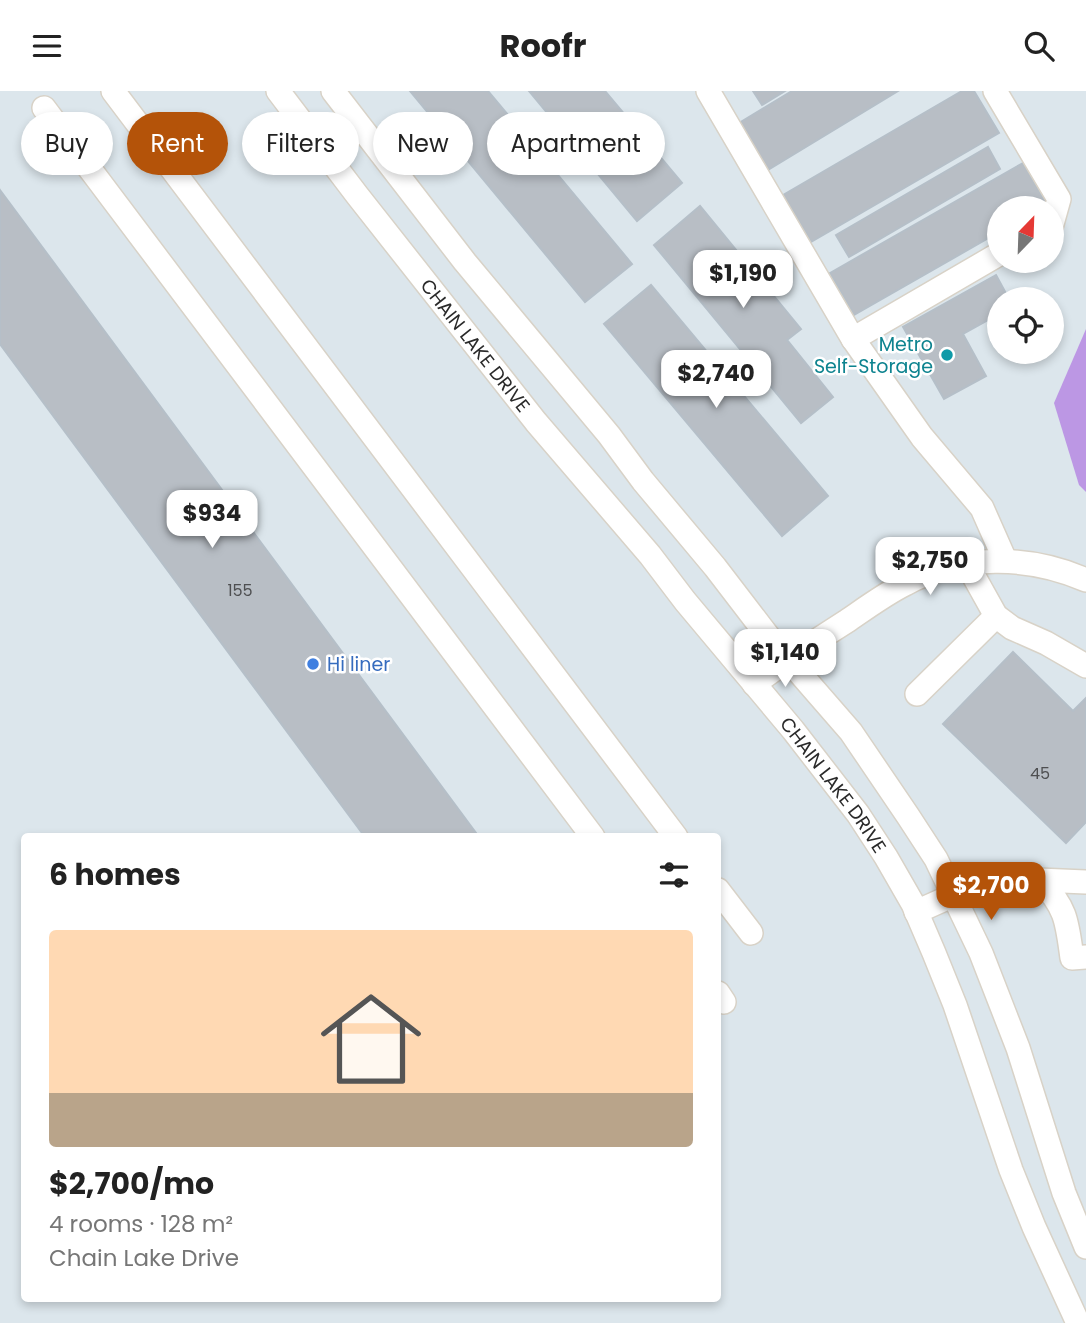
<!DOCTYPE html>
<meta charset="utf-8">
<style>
body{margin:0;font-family:Poppins,sans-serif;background:#f6f6f6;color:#222;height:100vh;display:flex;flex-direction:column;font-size:26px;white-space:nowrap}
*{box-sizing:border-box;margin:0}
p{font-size:23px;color:#767676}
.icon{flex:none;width:38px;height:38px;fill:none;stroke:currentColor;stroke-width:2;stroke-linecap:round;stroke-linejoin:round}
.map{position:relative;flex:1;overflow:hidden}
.details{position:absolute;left:21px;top:742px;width:700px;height:469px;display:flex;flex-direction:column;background:#fff;border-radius:7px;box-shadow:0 4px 10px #0003}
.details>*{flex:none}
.guide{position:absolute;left:21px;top:21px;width:700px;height:63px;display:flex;gap:14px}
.needle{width:46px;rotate:23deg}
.buttons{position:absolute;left:987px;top:105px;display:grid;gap:14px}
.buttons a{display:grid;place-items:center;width:77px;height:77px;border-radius:50%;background:#fff;box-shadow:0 4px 10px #0003;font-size:35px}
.price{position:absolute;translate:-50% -60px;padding:0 16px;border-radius:14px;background:#fff;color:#222;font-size:23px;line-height:46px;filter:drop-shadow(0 2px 4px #0008)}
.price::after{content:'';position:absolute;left:50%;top:42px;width:21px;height:16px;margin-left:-10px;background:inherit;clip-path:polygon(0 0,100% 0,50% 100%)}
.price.selected{background:#b45309;color:#fff}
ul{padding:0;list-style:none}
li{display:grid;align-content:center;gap:14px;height:371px;padding:0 28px}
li+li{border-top:2px solid #e0e0e0}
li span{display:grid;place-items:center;height:217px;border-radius:7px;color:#555}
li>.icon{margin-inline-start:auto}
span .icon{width:126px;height:126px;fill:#fffc;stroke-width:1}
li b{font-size:30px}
h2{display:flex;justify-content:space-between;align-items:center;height:84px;padding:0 28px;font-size:30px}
.chip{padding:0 24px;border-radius:32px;background:#fff;box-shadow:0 4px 10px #0003;font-size:24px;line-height:63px}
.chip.selected{background:#b45309;color:#fff}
header{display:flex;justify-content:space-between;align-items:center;height:91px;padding:0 28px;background:#fff;font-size:32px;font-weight:700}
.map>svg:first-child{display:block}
.green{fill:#bc97e4}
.building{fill:#b8bec5;stroke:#b5bfc8;stroke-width:2}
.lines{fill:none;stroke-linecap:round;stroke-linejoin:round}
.minor-casing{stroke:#d8d2c7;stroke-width:26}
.minor{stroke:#fff;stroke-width:23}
.culture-dot{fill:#0f9aa8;stroke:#fff;stroke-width:2.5}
.shop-dot{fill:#3f7fe0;stroke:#fff;stroke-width:2.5}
.labels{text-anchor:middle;stroke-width:5;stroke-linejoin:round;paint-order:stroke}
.number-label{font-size:16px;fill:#4e4f51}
.culture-label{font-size:19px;fill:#0d838f;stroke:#fff;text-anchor:end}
.street-label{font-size:19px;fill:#2a2a2a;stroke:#fff}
.shop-label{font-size:19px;fill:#366cbe;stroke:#fff;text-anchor:start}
</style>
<header><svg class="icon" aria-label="menu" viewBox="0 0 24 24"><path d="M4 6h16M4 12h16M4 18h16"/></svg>Roofr<svg class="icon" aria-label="search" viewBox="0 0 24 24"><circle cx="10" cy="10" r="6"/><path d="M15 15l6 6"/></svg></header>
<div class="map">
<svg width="1086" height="1232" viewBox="0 0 1086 1232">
<rect width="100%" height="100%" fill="#dce6ec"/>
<path class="green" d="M1086,238V401L1079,394L1054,312Z"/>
<path class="building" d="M410,0H488L632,173L585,211Z
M529,0H605L682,92L637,130Z
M753,0H785L762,14Z
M792,0H898L768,79L739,32Z
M962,0H974L999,42L811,151L783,104Z
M988,56L1000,78L849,166L836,144Z
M1023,72L1047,113L1040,117H999V141L854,224L830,182Z
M0,99L479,746H365L0,253Z
M700,115L801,238L787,249L833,306L801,332L654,154Z
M996,184L1009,208H999V223L963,243L986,285L944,308L903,236Z
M651,194L828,405L782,445L604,233Z
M1013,561L1073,620L1086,607V731L1066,752L943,633Z"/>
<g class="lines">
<defs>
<g id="minor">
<path d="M113,0L676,746"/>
<path id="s1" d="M278,0L357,104L536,331L650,464L685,510L793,639L858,723L886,766L913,813L934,862L955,914L1011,1079L1034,1136L1078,1232"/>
<path d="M333,0L465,171L609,344L643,390L715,476L771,549L851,641L908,725L936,768L981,862L1018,957L1064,1102L1086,1156"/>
<path d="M708,0L853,248L922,346L982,417L1005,469"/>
<path d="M995,0L1059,108L1052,133"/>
<path d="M44,17L593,746"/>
<path d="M853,248L999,163"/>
<path d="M967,473L996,525L1012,537L1046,552L1086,575"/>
<path d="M754,593C784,571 815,550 847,530C866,517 885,503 905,493C961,463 1029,464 1086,489"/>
<path d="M917,603L996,525"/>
<path d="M1041,790C1067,818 1067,831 1072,867L1086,866"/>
<path d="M718,799L751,842"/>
<path d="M916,821L954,804L1014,788L1086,791"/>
<path d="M718,902L724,911"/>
</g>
</defs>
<use href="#minor" class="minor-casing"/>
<use href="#minor" class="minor"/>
</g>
<circle class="culture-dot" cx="947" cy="264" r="7"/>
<circle class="shop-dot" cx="313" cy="573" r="7"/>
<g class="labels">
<g class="number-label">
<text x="240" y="505">155</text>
<text x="1040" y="688">45</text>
</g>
<g class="culture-label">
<text x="933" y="260">Metro<tspan x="933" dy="22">Self-Storage</tspan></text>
</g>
<g class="street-label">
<text dy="7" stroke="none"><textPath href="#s1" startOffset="322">CHAIN LAKE DRIVE</textPath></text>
<text dy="7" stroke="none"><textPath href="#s1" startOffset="889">CHAIN LAKE DRIVE</textPath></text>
</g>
<g class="shop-label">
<text x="327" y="580">Hi liner</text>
</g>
</g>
</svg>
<div class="buttons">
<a><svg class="needle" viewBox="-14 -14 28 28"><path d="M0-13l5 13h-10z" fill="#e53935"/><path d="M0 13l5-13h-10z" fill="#767676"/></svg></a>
<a><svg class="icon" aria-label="locate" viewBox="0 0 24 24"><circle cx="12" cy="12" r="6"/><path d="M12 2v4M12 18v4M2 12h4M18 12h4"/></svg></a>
</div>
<b class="price" style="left:743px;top:219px">$1,190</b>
<b class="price" style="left:716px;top:319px">$2,740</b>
<b class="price" style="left:212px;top:459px">$934</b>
<b class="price" style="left:930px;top:506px">$2,750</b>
<b class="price" style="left:785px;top:598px">$1,140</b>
<b class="price selected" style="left:991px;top:831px">$2,700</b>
<div class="guide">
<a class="chip">Buy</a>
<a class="chip selected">Rent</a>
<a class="chip">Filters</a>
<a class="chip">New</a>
<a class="chip">Apartment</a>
</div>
<section class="details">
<h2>6 homes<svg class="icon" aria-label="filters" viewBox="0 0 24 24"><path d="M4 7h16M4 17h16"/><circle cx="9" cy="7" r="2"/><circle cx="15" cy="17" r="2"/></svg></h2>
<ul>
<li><span style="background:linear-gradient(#ffd9b3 75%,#b9a48a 0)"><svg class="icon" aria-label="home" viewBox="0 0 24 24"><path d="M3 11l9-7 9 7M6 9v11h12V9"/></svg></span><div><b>$2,700/mo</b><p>4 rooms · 128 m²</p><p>Chain Lake Drive</p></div></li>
</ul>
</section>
</div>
